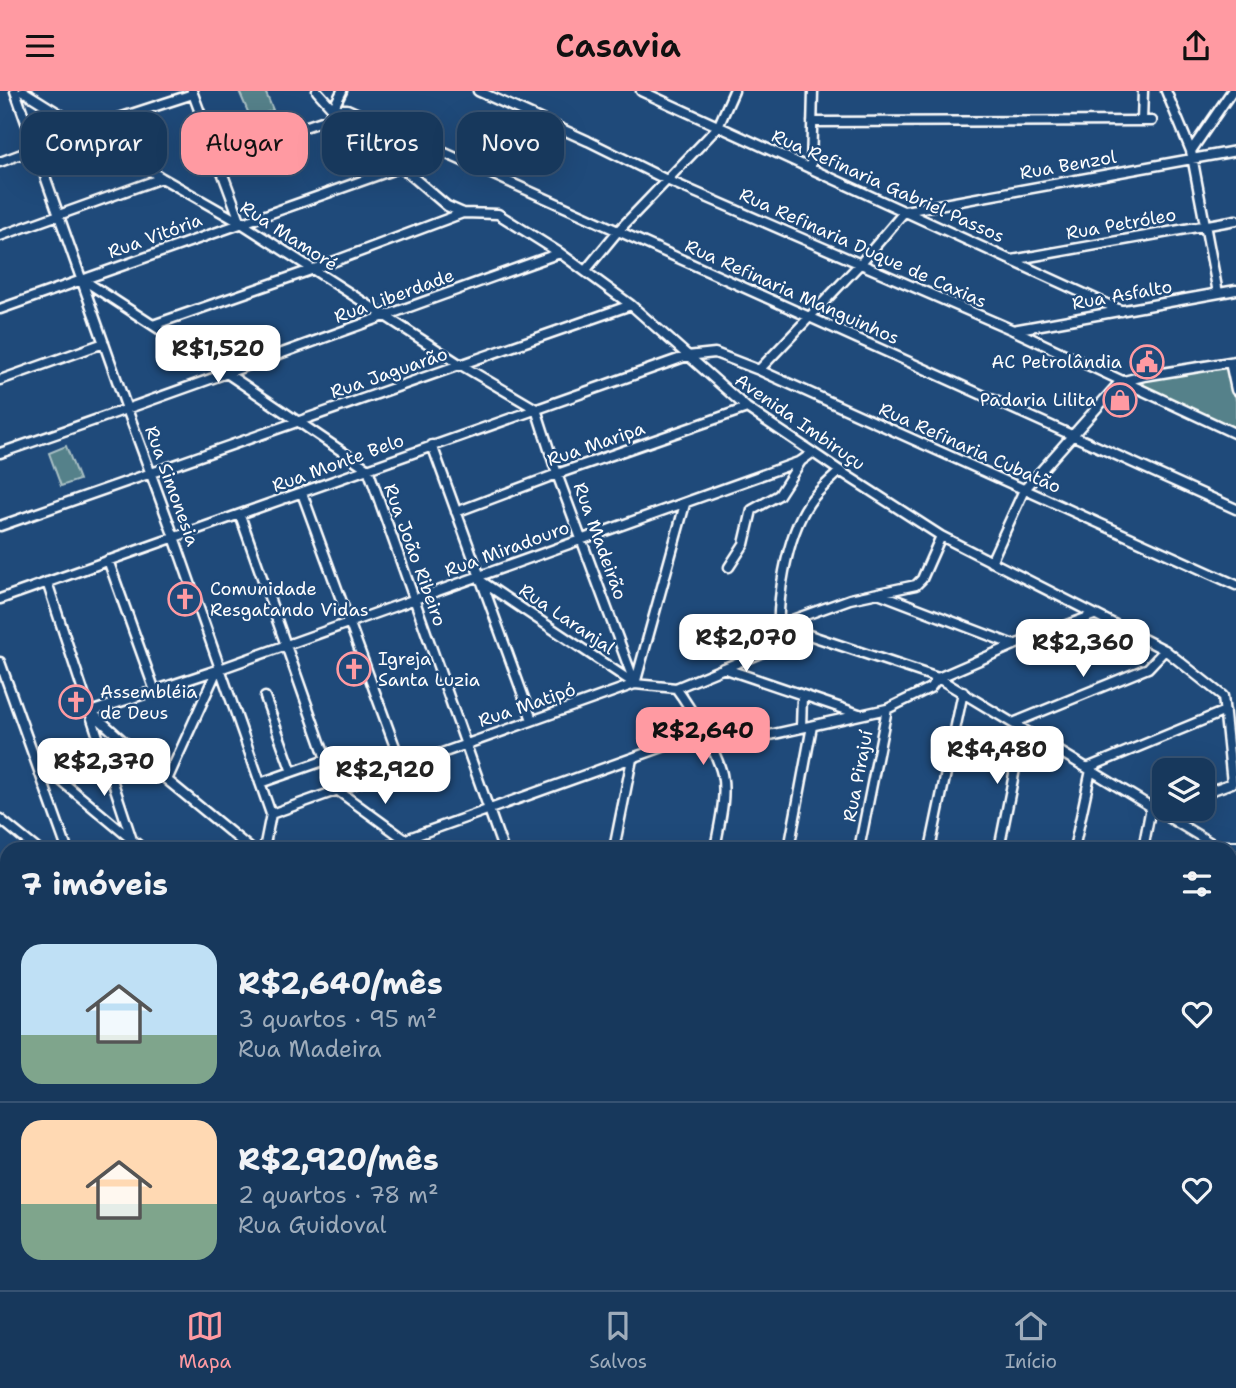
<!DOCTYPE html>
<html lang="pt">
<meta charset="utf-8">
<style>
body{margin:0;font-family:"Shantell Sans",sans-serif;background:#244365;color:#f1f3f6;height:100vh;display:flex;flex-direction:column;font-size:26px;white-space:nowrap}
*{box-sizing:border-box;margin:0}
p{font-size:23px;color:#9eacbb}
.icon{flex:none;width:38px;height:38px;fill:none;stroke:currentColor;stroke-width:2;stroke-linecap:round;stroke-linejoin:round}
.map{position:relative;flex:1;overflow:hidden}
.drawer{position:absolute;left:0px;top:751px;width:1237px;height:450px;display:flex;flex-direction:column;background:#17385c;border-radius:21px 21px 0 0;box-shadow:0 7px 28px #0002,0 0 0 2px #365272}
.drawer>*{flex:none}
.guide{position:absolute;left:21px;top:21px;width:700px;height:63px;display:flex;gap:14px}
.buttons{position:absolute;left:1152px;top:667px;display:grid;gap:14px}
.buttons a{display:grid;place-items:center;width:63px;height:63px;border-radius:14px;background:#17385c;box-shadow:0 7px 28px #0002,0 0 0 2px #365272;font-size:35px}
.price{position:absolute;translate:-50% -60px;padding:0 16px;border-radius:14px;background:#fff;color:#222;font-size:23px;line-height:46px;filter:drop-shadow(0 2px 4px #0008)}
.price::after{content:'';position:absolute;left:50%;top:42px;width:21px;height:16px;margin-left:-10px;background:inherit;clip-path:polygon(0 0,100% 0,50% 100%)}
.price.active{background:#ff9aa2;color:#111}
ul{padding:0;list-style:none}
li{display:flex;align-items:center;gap:21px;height:175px;padding:0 21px}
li+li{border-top:2px solid #365272}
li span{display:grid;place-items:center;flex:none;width:196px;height:140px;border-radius:21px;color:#555}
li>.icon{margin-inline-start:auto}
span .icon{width:84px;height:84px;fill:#fffc;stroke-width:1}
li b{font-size:30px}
h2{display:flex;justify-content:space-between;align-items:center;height:84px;padding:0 21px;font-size:30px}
.chip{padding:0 24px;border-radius:21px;background:#17385c;box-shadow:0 7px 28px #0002,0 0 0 2px #365272;font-size:24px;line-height:63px}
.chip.active{background:#ff9aa2;color:#111}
header{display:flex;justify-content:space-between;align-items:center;height:91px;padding:0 21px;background:#ff9aa2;color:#111;font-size:32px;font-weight:600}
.tabs{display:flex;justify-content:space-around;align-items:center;height:98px;border-top:2px solid #365272;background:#17385c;font-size:19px;color:#9eacbb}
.tabs a{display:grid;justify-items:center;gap:4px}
.tabs .active{color:#ff9aa2}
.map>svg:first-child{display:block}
.green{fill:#54818a;stroke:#aac0c4;stroke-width:2}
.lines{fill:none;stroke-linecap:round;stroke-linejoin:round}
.minor-casing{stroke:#fff;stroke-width:13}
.major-casing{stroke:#fff;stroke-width:16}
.minor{stroke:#1f4a7a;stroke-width:8}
.major{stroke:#6b7e8b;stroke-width:10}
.labels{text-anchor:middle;stroke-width:5;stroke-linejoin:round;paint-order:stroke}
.street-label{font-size:18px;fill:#fff;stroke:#1f4a7a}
.poi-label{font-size:18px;fill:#fff;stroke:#1f4a7a;text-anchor:start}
</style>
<header><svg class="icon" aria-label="menu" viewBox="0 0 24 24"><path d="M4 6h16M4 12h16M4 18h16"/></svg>Casavia<svg class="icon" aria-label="share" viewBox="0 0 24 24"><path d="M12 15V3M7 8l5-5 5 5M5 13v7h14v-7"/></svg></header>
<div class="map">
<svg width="1236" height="1199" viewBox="0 0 1236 1199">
<rect width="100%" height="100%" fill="#1f4a7a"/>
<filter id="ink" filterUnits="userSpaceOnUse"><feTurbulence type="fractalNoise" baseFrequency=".0143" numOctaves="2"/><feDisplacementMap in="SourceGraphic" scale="14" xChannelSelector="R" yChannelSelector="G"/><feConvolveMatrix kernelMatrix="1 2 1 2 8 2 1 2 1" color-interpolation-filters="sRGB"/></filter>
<g filter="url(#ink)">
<path class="green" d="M239,0H265L273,19L251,28Z
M1229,272L1236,310V335L1227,337L1144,298L1142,291L1145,286Z
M66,355L79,389L61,395L49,362Z"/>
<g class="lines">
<defs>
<path id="minor" d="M15,0L127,318L174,446L271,723L264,758
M23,0L162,87L241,132L461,274L536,318
M192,0L241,132
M317,0L333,18L447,115L463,122L498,123L560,162L631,214L747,317L840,380L941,445L1165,559L1223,605L1232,692L1202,703
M478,0L588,50L667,89L1013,239L1236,343
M641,0L1122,220
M1166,0L1191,60L1218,202
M333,18H347L1236,418
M1142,30L1143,0
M812,31L1152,30
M85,38L193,3
M1191,60L1232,0
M216,66L328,28L342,0
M0,71L35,58
M811,77L813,0
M905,120L1236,60
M0,145L162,87
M1012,169L1236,129
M585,180L618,140L718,36L734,0
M82,188L225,281L368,378L503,758
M0,218L401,76
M153,234L311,179L463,122
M1013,239L1236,199
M1230,271L1236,299
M759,279L860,173L905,120
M0,289L104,252
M1120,291L1144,285L1236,270
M536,318L557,383L635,593
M432,354L532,629
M0,362C188,298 373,228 560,162
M302,402L402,675
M456,421L557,383L747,317
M240,424L337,699
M0,435L631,214
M108,469L155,600
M991,471L1024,399L1120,291
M729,476L744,453L752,419L779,404L801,370
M481,490L635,593
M47,491L132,749
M878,502L1014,554
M0,508L687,265L715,262L759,279L1236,494
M778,534L850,508L916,494L922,488L941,445
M780,554C775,513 786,446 809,412C817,400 830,390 840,380
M0,571L67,758
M723,577L859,623
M635,593L685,413
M676,597C690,616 717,661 722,683C727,706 719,734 715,758
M265,606L292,681
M90,621L217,579L801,370L812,362
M91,621L167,689L251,758
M1013,632L1148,577L1165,559
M801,637L802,605
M711,657L887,618L930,597L938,587L1014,554L1094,524
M35,668L143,758
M1087,677L1225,620
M167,689L217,579
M260,692L326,669
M337,699L418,758
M271,723L635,593L676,597L780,554L803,542L938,587L1216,755H1236
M0,728L37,758
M378,758L702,642
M614,758L632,668
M789,758L812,635
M859,758L887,618
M930,758L963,601
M999,758L1023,638
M1074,758L1091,679
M1143,758L1151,716
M0,819L7,826
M0,841L7,831
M1230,919L1236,918
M0,931L7,921
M1230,985L1236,987
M0,1009L7,1015
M0,1075L7,1080
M0,1109L7,1099
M1230,1180L1236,1181
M374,1194L377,1199
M455,1194L459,1199
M604,1194L605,1199
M676,1194L679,1199
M764,1194L768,1199
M848,1194L852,1199
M1001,1194L1003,1199
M1075,1194L1086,1199
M0,1197L7,1187
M63,1199L66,1194
M529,1199L537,1194
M543,1199L549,1194
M555,1199L560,1194"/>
<path id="major" d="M1230,882L1236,884
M273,1199L283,1194
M304,1199L314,1194"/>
</defs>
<use href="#minor" class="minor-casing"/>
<use href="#major" class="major-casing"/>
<use href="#minor" class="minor"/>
<use href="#major" class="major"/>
</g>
</g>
<defs>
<symbol id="civic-ring" viewBox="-11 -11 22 22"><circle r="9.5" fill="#1f4a7a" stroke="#ff9aa2" stroke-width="1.5"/><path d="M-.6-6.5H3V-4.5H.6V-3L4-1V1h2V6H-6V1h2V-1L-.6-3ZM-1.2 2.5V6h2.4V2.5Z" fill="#ff9aa2"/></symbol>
<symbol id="shop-ring" viewBox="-11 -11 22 22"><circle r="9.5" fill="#1f4a7a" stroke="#ff9aa2" stroke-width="1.5"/><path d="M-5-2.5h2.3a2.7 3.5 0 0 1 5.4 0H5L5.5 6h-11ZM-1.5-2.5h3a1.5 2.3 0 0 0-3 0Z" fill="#ff9aa2"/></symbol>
<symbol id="church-ring" viewBox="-11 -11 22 22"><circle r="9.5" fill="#1f4a7a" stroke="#ff9aa2" stroke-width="1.5"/><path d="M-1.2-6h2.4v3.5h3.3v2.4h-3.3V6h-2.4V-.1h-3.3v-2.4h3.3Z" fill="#ff9aa2"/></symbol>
</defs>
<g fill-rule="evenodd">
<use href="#civic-ring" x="1128" y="252" width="38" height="38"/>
<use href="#shop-ring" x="1101" y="290" width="38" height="38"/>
<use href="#church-ring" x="166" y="489" width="38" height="38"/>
<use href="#church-ring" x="335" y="559" width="38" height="38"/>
<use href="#church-ring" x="57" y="592" width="38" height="38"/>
</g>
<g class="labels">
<g class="street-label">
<text transform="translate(1068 74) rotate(-10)" y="6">Rua Benzol</text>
<text transform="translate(888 95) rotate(24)" y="6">Rua Refinaria Gabriel Passos</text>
<text transform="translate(1121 133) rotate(-10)" y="6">Rua Petróleo</text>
<text transform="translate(155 145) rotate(-20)" y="6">Rua Vitória</text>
<text transform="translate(289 145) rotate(33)" y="6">Rua Mamoré</text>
<text transform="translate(863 157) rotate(24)" y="6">Rua Refinaria Duque de Caxias</text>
<text transform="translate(792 201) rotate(24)" y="6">Rua Refinaria Manguinhos</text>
<text transform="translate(1122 204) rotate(-10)" y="6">Rua Asfalto</text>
<text transform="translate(394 205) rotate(-20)" y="6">Rua Liberdade</text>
<text transform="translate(389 282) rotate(-19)" y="6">Rua Jaguarão</text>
<text transform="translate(800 331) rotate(35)" y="6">Avenida Imbiruçu</text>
<text transform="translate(596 353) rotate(-19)" y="6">Rua Maripa</text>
<text transform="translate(970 357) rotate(24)" y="6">Rua Refinaria Cubatão</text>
<text transform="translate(338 372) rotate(-20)" y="6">Rua Monte Belo</text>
<text transform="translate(172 395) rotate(70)" y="6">Rua Simonesia</text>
<text transform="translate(600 450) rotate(70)" y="6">Rua Madeirão</text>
<text transform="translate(507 458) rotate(-20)" y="6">Rua Miradouro</text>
<text transform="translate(415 464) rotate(70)" y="6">Rua João Ribeiro</text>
<text transform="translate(567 528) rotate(34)" y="6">Rua Laranjal</text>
<text transform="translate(527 614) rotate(-19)" y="6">Rua Matipó</text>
<text transform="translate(858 685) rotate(-79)" y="6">Rua Pirajuí</text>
</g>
<g class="poi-label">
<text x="1122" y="277" text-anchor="end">AC Petrolândia</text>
<text x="1096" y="315" text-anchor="end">Padaria Lilita</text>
<text x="210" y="504">Comunidade<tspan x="210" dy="21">Resgatando Vidas</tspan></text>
<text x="378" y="574">Igreja<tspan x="378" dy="21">Santa Luzia</tspan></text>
<text x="100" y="607">Assembléia<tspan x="100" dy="21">de Deus</tspan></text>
</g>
</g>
</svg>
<div class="buttons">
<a><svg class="icon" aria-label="layers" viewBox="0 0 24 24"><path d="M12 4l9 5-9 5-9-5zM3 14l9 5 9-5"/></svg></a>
</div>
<b class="price" style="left:218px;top:294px">R$1,520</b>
<b class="price" style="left:746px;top:583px">R$2,070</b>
<b class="price" style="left:1083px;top:588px">R$2,360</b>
<b class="price active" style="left:703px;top:676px">R$2,640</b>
<b class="price" style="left:997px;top:695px">R$4,480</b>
<b class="price" style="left:104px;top:707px">R$2,370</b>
<b class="price" style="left:385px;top:715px">R$2,920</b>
<div class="guide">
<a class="chip">Comprar</a>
<a class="chip active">Alugar</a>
<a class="chip">Filtros</a>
<a class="chip">Novo</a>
</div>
<section class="drawer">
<h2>7 imóveis<svg class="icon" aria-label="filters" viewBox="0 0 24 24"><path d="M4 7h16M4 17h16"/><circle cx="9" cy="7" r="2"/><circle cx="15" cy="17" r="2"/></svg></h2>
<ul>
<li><span style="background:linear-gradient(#bfe0f5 65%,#7fa58c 0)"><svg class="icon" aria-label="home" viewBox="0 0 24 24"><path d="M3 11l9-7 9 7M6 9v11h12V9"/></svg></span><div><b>R$2,640/mês</b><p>3 quartos · 95 m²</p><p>Rua Madeira</p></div><svg class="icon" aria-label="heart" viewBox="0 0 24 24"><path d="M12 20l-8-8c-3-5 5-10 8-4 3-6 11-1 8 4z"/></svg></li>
<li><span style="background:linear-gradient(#ffd9b3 60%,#7fa58c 0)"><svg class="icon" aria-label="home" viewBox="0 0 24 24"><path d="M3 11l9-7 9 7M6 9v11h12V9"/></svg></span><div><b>R$2,920/mês</b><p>2 quartos · 78 m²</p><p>Rua Guidoval</p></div><svg class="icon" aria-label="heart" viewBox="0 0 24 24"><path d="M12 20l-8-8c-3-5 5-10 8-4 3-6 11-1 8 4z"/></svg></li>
</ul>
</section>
</div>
<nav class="tabs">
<a class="active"><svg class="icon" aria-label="map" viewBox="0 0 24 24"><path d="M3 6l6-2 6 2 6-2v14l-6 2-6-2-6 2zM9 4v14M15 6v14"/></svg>Mapa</a>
<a><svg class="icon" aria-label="saved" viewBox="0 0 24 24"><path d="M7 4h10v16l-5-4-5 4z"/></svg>Salvos</a>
<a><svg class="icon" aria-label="home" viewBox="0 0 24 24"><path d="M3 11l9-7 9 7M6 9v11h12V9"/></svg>Início</a>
</nav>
